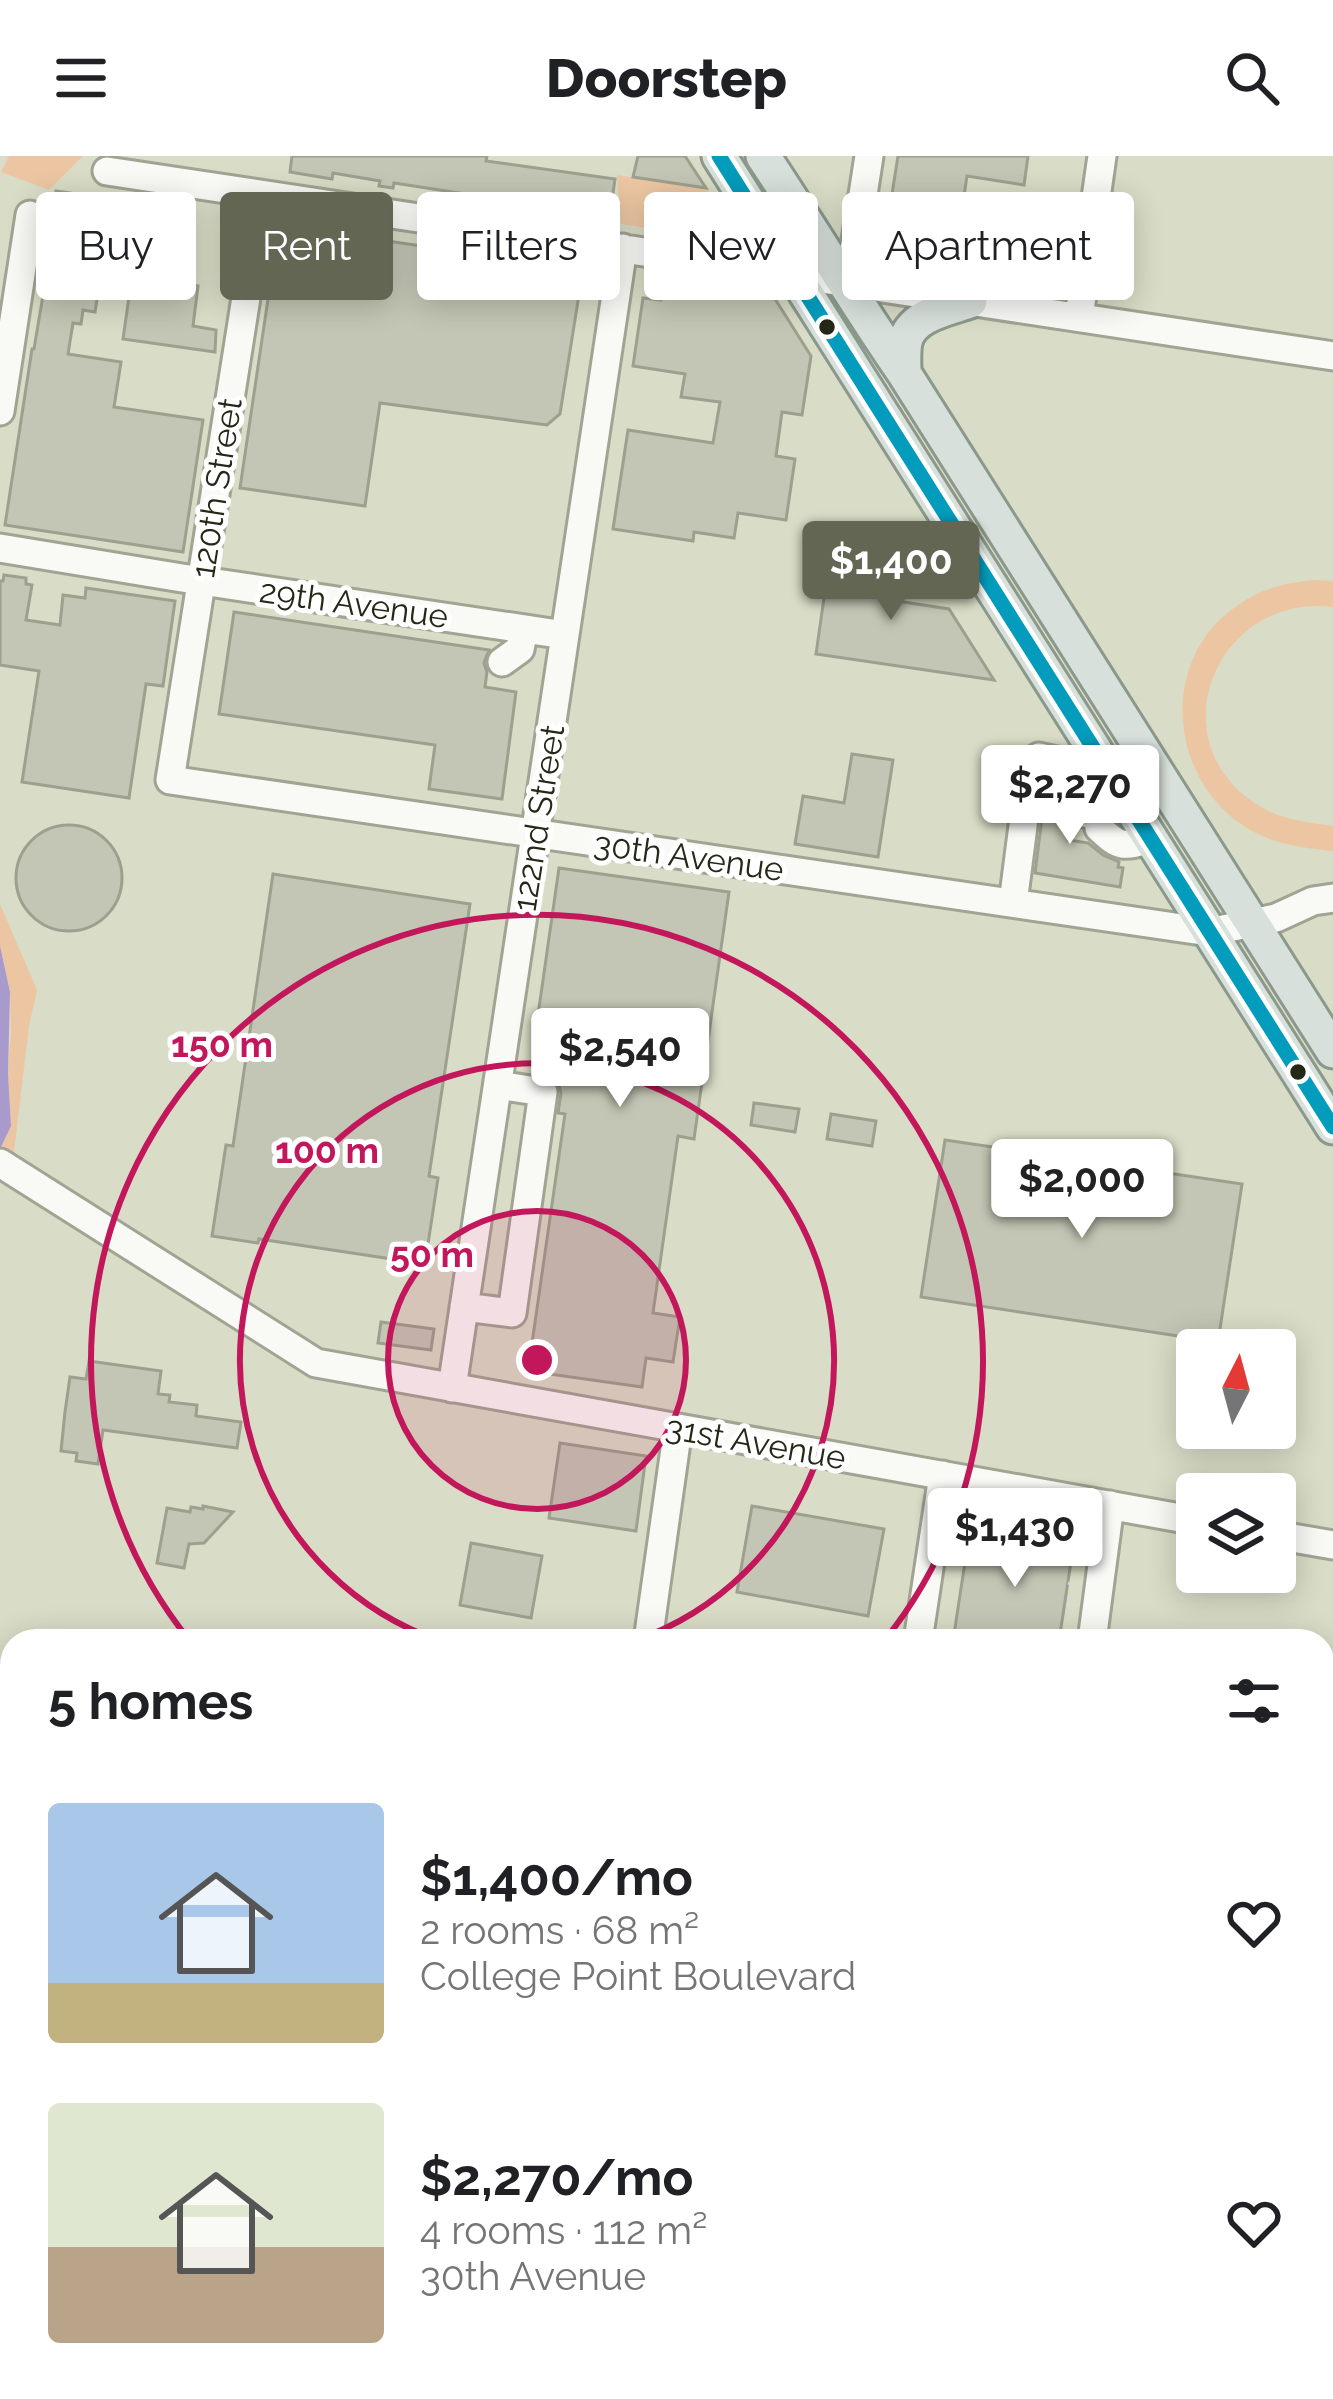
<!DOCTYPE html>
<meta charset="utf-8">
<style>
body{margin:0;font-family:Raleway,sans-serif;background:#f2f2f2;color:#202124;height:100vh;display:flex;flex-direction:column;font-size:45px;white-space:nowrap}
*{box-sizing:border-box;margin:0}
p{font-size:39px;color:#757577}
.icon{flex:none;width:66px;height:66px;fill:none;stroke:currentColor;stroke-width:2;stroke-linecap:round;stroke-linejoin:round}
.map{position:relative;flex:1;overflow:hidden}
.panel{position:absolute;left:0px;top:1473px;width:1335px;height:771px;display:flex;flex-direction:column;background:#fff;border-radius:36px 36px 0 0;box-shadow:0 6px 30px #0003}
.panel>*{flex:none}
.banner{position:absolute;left:36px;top:36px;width:1263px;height:108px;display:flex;gap:24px}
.needle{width:78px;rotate:6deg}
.fabs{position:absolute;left:1176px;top:1173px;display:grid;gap:24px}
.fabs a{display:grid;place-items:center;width:120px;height:120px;border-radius:12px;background:#fff;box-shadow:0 6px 30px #0003;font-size:60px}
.price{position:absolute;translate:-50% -102px;padding:0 27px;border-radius:12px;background:#fff;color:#222;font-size:39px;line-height:78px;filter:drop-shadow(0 3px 6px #0008)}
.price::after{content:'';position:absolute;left:50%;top:72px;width:36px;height:27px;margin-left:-18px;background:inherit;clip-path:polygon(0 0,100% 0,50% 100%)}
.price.active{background:#646654;color:#fff}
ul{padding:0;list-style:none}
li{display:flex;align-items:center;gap:36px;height:300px;padding:0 48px}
li span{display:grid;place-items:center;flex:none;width:336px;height:240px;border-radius:12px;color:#555}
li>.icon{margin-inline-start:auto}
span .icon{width:144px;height:144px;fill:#fffc;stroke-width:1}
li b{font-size:51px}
h2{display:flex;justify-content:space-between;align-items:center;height:144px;padding:0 48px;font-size:51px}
.pill{padding:0 42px;border-radius:12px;background:#fff;box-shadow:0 6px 30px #0003;font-size:42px;line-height:108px}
.pill.active{background:#646654;color:#fff}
header{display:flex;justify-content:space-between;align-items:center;height:156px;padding:0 48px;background:#fff;font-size:54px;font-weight:800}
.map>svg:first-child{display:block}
.green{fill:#ecc6a2}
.water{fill:#a89acd}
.building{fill:#c3c6b4;stroke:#9da08e;stroke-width:3}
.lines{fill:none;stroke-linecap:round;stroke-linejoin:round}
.minor-casing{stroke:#a2a493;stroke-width:33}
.major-casing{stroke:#8a998b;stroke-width:39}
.path{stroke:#d8d9d2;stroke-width:3;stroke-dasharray:6 9;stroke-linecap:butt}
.minor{stroke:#f9faf6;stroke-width:27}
.major{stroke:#d8e0db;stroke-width:33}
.bus-1-casing{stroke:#fff;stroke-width:24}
.bus-1{stroke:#049cbc;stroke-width:15}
.ring{fill:none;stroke:#c2185b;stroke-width:6}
.bus-dot{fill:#252717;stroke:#fff;stroke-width:4.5}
.labels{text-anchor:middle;stroke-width:10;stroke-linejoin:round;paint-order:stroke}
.street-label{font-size:33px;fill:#252717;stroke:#fff}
.centre{fill:#c2185b;stroke:#fff;stroke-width:6}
.ring-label{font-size:36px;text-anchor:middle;font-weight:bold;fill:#c2185b;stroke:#fff;stroke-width:10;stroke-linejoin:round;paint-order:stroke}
</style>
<header><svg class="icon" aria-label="menu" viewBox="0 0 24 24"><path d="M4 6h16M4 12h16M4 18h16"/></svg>Doorstep<svg class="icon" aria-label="search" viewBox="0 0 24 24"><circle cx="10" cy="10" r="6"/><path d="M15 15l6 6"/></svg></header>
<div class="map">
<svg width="1333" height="2243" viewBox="0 0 1333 2243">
<rect width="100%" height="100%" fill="#d9dcc6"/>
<path class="green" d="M9,0H83L49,34L1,16Z
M617,19L706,32L734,75L733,85L621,68Z
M1317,424L1333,425V451C1214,437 1155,589 1261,651C1283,664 1308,666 1333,670V695C1309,692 1283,690 1260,679C1170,637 1153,506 1238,449C1262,432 1288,426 1317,424Z
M0,748L37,834L29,870L14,996L25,1007L8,1001L1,991L11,970L8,918L11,874L10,836L0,790Z"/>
<path class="water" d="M0,790L10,836L8,918L11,970L0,993Z
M0,1907L12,1946V2232H151L159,2243H0Z"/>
<path class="building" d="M292,0H487L486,5L615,23L610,58L494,42L493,47L466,42V38L394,27L393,32L379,30L380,25L333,17L332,23L290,16Z
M638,0H685L706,32L633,21Z
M898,0H1028L1024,29L967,20L953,111L882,101Z
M56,35L91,40L84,90L137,99L135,109L179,116L177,126L198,130L193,170L216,174L215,196L123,183L130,134L99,130L95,156L83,154L81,168L73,167L68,198L121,206L114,251L203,264L183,396L5,369L32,193H34L53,80L49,79Z
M279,69L449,94L447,104L581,126L560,258L547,269L380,247L365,350L240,332Z
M663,132L697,137L698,132L775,143L811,200L802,259L782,256L776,300L795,303L786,364L738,357L734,382L694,376L693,385L613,373L628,274L713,287L720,246L681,241L685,218L633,210L643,142L661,144Z
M848,392L904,401L897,445L949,453L994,524L816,498L825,435L840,437Z
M4,419L26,422V428L32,429L26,464L60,469L63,439L85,442L86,432L175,445L163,530L146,528L129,642L22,626L39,515L0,509V425H3Z
M234,456L489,494L484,507L487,516L485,531L516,536L502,643L429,633L435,589L219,558Z
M852,598L893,604L878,701L795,688L803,640L844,647Z
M1047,622H1053L1061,630L1065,651L1071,664L1068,684L1088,687L1103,699L1119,706L1118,711L1123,712L1120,731L1035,717Z
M16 722a53 53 0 1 1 106 0a53 53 0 1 1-106 0Z
M559,712L729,736L694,983L678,980L653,1157L680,1161L673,1206L646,1202L642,1231L528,1215L565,958L558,957L561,937L558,926L563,892L534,887Z
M273,718L470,748L429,1020L438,1022L425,1108L259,1083L258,1087L212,1080L226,989L233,990Z
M754,947L799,953L795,976L751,969Z
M831,958L876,965L872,990L827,983Z
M945,984L1242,1028L1218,1186L921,1141Z
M381,1166L434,1173L431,1194L378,1187Z
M89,1205L161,1215L158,1238L170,1239L169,1246L197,1249L196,1260L241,1266L237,1292L103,1274L98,1308L76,1305L77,1297L61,1295L65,1256L70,1221L86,1223Z
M560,1287L646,1300L636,1375L549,1362Z
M203,1350L233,1356L204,1387L189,1388L184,1412L157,1407L167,1352L190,1356L191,1351L203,1353Z
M752,1350L884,1373L868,1460L737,1436Z
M1053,1376L1087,1383L1085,1402L1072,1399L1059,1485H953L969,1380L1050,1392Z
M471,1387L542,1400L531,1462L460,1449Z"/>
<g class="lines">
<defs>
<path id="minor" d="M107,15L1333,200
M262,40L170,624L1209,776L1276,762L1313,745L1333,742
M846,126L856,84L869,0
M1079,161L1102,0
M0,255L30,59
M0,392L182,422L565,479
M502,506L520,493L524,473
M1085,607C1075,623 1078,643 1088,658
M1099,672C1120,692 1123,691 1151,683
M1013,747L1031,608L1039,601L1062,606L1078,622
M0,1007L316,1207L1197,1365
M464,1151L512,1157L543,936L498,929
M452,1232L623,92
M1275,1379L1333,1389
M648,1485L678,1272
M918,1485L943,1319
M1092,1485L1110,1349
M1333,1815L1331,1832H1333
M802,2243L803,2232
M986,2243L987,2232"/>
<path id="major" d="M719,0L1333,971
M763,0C811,72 855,146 904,217L1333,895
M904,217C904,207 903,196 905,186C911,159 947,153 970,145"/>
</defs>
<use href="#minor" class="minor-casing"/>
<use href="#major" class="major-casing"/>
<path class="path" d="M1068,1427L1071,1428L1067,1460H1071"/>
<use href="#minor" class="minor"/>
<use href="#major" class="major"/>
<defs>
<path id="bus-1" d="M719,0L1333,971"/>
</defs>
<use href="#bus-1" class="bus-1-casing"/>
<use href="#bus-1" class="bus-1"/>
</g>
<circle cx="537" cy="1204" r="149" fill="#c2185b" fill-opacity=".12"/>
<g class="ring">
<circle cx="537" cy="1204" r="149"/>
<path d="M440 1485A297 297 0 1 1 634 1485"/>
<path d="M190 1485A446 446 0 1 1 884 1485"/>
</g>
<g class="bus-dot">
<circle cx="827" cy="171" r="10"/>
<circle cx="1298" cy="916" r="10"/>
</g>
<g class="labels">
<g class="street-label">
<text transform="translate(216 332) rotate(-81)" y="12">120th Street</text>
<text transform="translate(354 447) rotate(8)" y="12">29th Avenue</text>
<text transform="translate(538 662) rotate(-81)" y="12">122nd Street</text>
<text transform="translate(689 700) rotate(8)" y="12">30th Avenue</text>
<text transform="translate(756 1286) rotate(10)" y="12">31st Avenue</text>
</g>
</g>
<circle cx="537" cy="1204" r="18" class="centre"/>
<g class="ring-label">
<text x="222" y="901">150 m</text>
<text x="327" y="1007">100 m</text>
<text x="432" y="1111">50 m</text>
</g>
</svg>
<div class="fabs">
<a><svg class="needle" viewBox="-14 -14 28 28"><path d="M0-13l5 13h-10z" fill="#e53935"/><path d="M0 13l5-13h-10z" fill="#757577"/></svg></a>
<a><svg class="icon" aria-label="layers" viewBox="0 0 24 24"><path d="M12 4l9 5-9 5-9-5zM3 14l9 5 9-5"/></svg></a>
</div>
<b class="price active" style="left:891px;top:467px">$1,400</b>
<b class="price" style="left:1070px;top:691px">$2,270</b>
<b class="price" style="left:620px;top:954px">$2,540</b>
<b class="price" style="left:1082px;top:1085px">$2,000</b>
<b class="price" style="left:1015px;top:1434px">$1,430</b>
<div class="banner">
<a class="pill">Buy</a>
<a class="pill active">Rent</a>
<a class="pill">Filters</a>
<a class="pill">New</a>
<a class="pill">Apartment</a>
</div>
<section class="panel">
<h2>5 homes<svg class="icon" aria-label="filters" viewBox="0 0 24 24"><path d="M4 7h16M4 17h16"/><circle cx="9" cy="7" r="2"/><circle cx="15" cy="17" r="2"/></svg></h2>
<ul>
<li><span style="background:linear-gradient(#a9c7e8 75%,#c2b280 0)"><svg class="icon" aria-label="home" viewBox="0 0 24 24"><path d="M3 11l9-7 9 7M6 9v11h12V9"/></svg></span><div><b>$1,400/mo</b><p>2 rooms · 68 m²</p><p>College Point Boulevard</p></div><svg class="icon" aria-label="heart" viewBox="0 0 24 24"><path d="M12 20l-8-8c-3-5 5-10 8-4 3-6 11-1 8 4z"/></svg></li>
<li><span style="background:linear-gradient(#dfe7d0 60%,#b9a48a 0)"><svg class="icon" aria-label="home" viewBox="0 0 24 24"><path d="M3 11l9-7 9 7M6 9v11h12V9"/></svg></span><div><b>$2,270/mo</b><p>4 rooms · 112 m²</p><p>30th Avenue</p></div><svg class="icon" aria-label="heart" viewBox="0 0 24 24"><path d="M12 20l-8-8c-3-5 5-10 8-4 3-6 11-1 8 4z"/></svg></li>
</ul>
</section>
</div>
